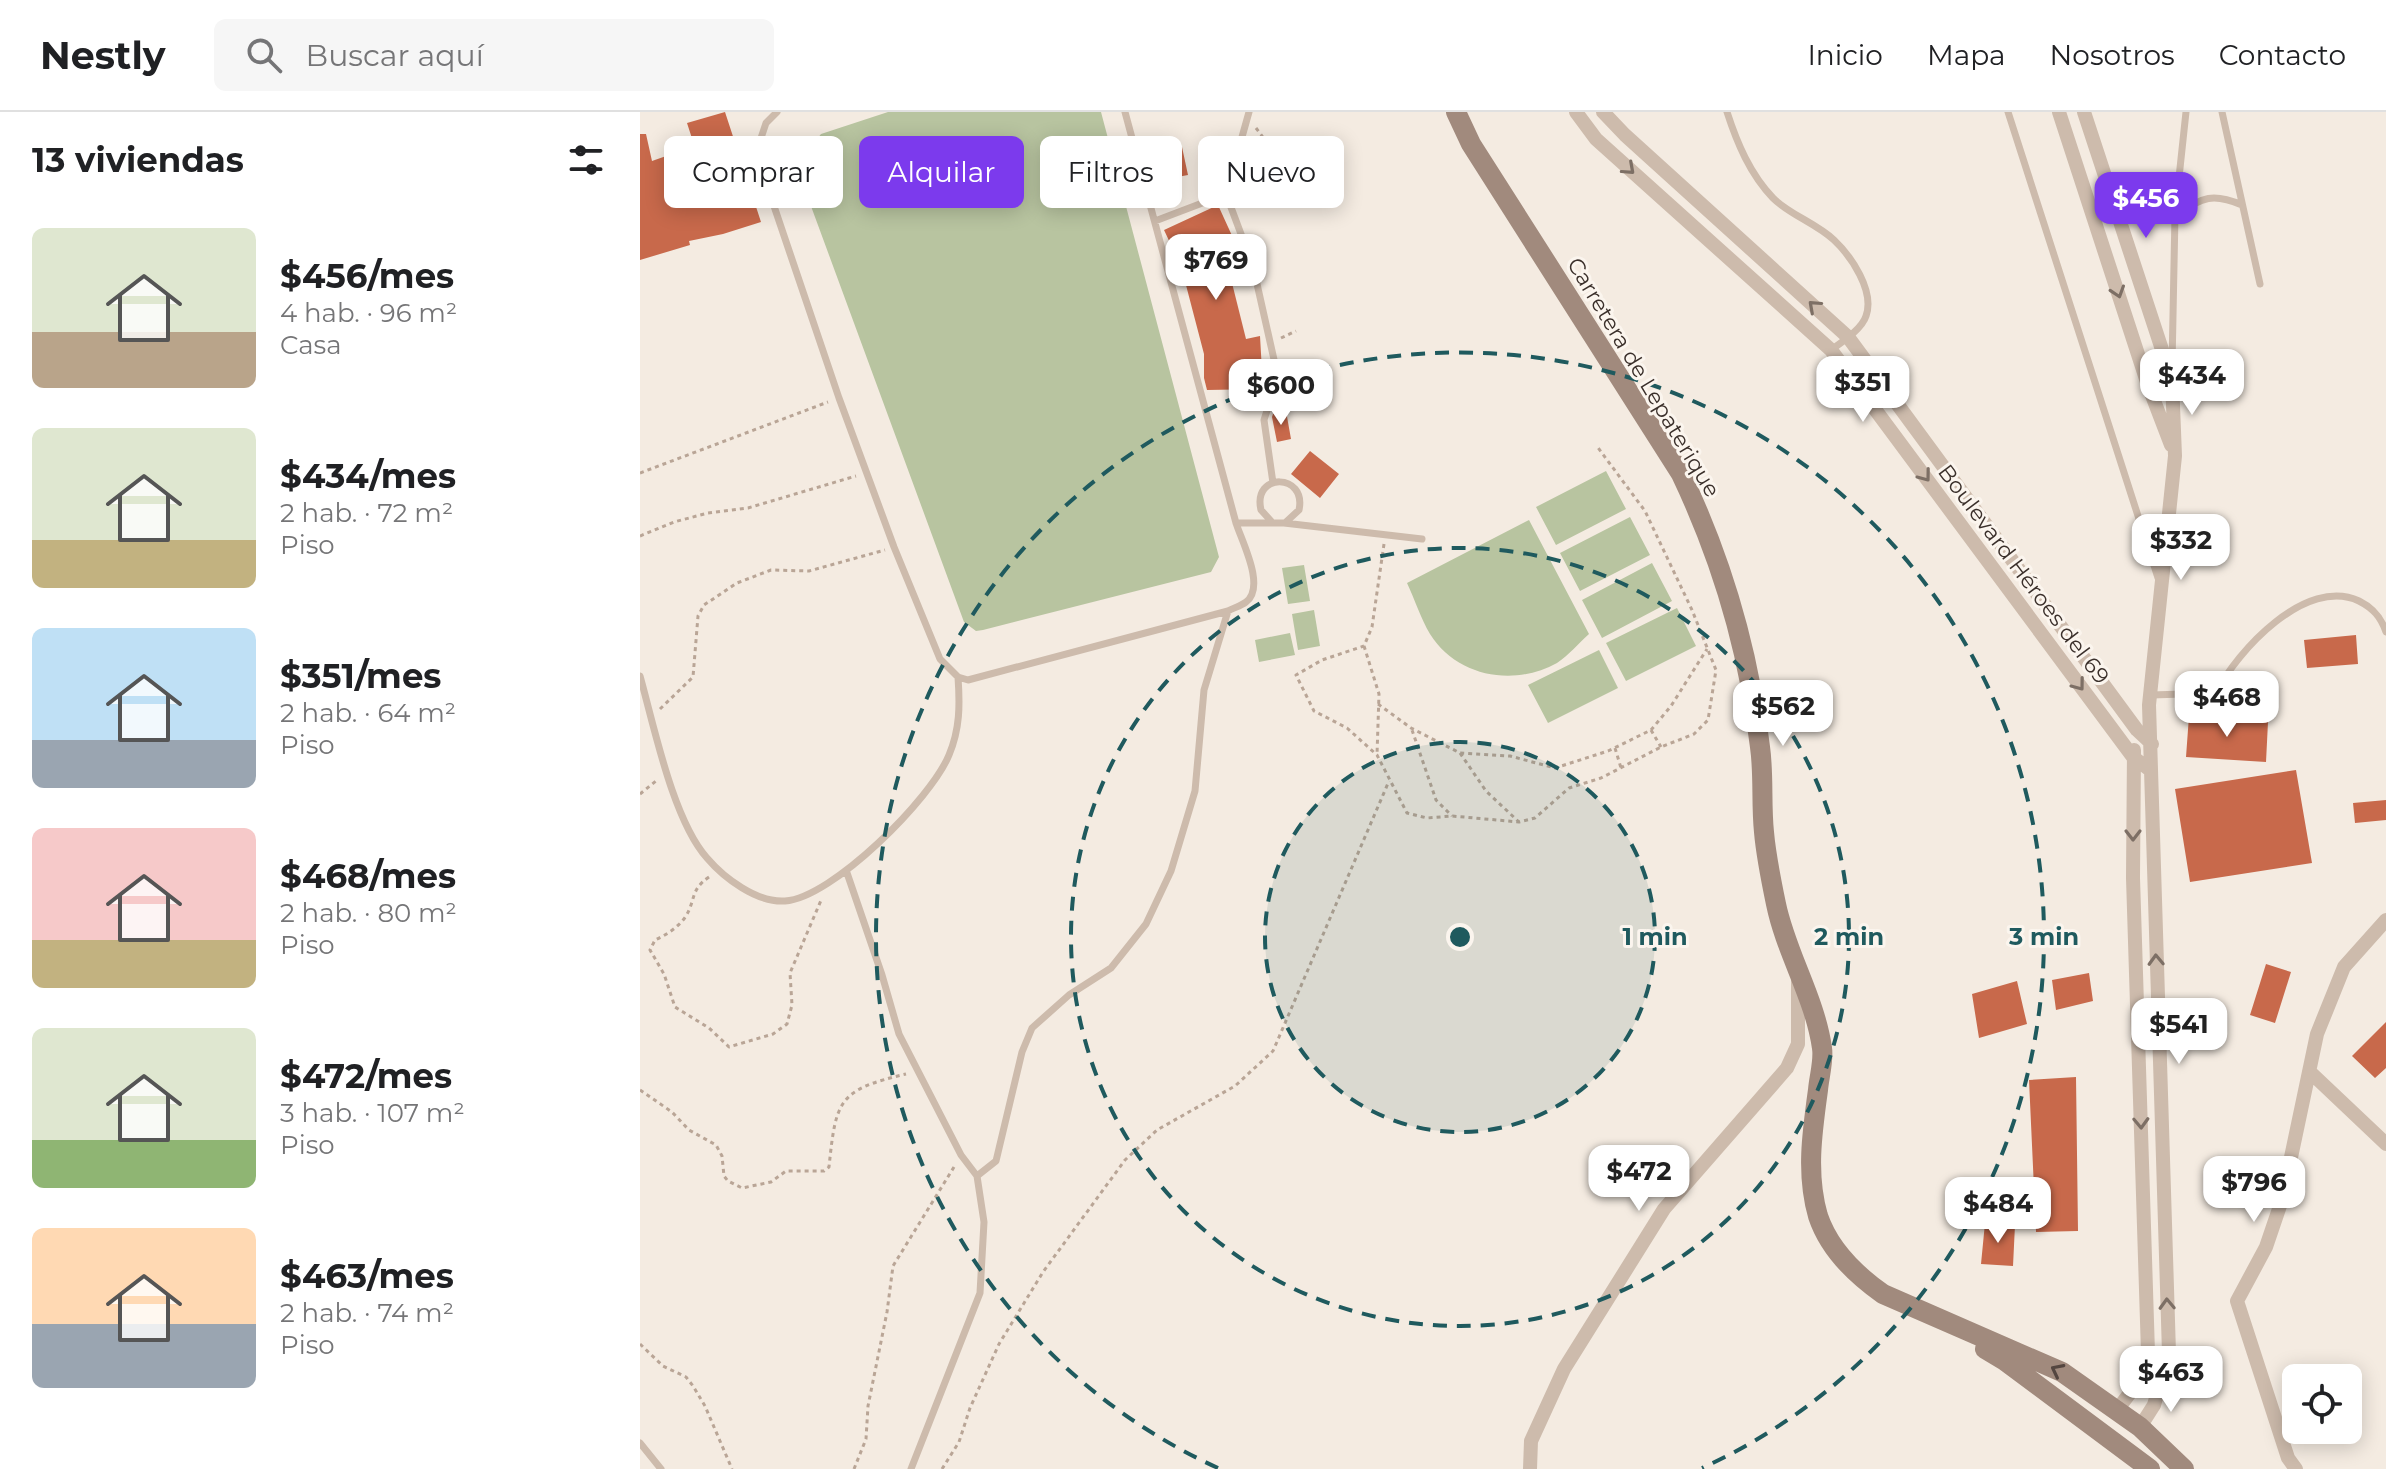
<!DOCTYPE html>
<html lang="es">
<meta charset="utf-8">
<style>
body{margin:0;font-family:Montserrat,sans-serif;background:#f6f6f6;color:#202124;height:100vh;display:flex;flex-direction:column;font-size:30px;white-space:nowrap}
*{box-sizing:border-box;margin:0}
p{font-size:26px;color:#757577}
.icon{flex:none;width:44px;height:44px;fill:none;stroke:currentColor;stroke-width:2;stroke-linecap:round;stroke-linejoin:round}
.map{position:relative;flex:1;overflow:hidden}
.side{display:flex;flex-direction:column;background:#fff;width:640px}
.side>*{flex:none}
.guide{position:absolute;left:24px;top:24px;width:760px;height:72px;display:flex;gap:16px}
.fabs{position:absolute;left:1642px;top:1252px;display:grid;gap:16px}
.fabs a{display:grid;place-items:center;width:80px;height:80px;border-radius:12px;background:#fff;box-shadow:0 4px 20px #0003;font-size:40px}
.price{position:absolute;translate:-50% -68px;padding:0 18px;border-radius:16px;background:#fff;color:#222;font-size:26px;line-height:52px;filter:drop-shadow(0 2px 4px #0008)}
.price::after{content:'';position:absolute;left:50%;top:48px;width:24px;height:18px;margin-left:-12px;background:inherit;clip-path:polygon(0 0,100% 0,50% 100%)}
.price.current{background:#7c3aed;color:#fff}
ul{padding:0;list-style:none}
li{display:flex;align-items:center;gap:24px;height:200px;padding:0 32px}
li span{display:grid;place-items:center;flex:none;width:224px;height:160px;border-radius:12px;color:#555}
li>.icon{margin-inline-start:auto}
span .icon{width:96px;height:96px;fill:#fffc;stroke-width:1}
li b{font-size:34px}
h2{display:flex;justify-content:space-between;align-items:center;height:96px;padding:0 32px;font-size:34px}
.pill{padding:0 28px;border-radius:12px;background:#fff;box-shadow:0 4px 20px #0003;font-size:28px;line-height:72px}
.pill.current{background:#7c3aed;color:#fff}
header{display:flex;align-items:center;gap:48px;box-sizing:border-box;height:112px;padding:0 40px;background:#fff;border-bottom:2px solid #e0e0e0}
header strong{font-size:38px}
nav{display:flex;gap:44px;margin-inline-start:auto;font-size:28px}
.search{width:560px;height:72px;background:#f6f6f6;display:flex;align-items:center;gap:20px;box-sizing:border-box;padding:0 28px;border-radius:12px;color:#757577;font-size:30px}
main{display:flex;flex:1;min-height:0}
.map>svg:first-child{display:block}
.pitch{fill:#b8c4a0}
.building{fill:#c8694b}
.lines{fill:none;stroke-linecap:round;stroke-linejoin:round}
.path{stroke:#b9a596;stroke-width:3;stroke-dasharray:4 4;stroke-linecap:butt}
.lane{stroke:#cdbbac;stroke-width:7}
.street{stroke:#cdbbac;stroke-width:14}
.secondary{stroke:#a18a7d;stroke-width:20}
.oneway{stroke:#7d6f65}
.oneway2{stroke:#544640}
.ring{fill:none;stroke:#1f5a5e;stroke-width:4;stroke-dasharray:14 10}
.labels{text-anchor:middle;stroke-width:6;stroke-linejoin:round;paint-order:stroke}
.street-label{font-size:22px;fill:#3b302b;stroke:#fbf5ee}
.centre{fill:#1f5a5e;stroke:#fbf5ee;stroke-width:4}
.ring-label{font-size:24px;text-anchor:middle;font-weight:bold;fill:#1f5a5e;stroke:#fbf5ee;stroke-width:6;stroke-linejoin:round;paint-order:stroke}
</style>
<header>
<strong>Nestly</strong>
<div class="search"><svg class="icon" aria-label="search" viewBox="0 0 24 24"><circle cx="10" cy="10" r="6"/><path d="M15 15l6 6"/></svg>Buscar aquí</div>
<nav><a>Inicio</a><a>Mapa</a><a>Nosotros</a><a>Contacto</a></nav>
</header>
<main>
<section class="side">
<h2>13 viviendas<svg class="icon" aria-label="filters" viewBox="0 0 24 24"><path d="M4 7h16M4 17h16"/><circle cx="9" cy="7" r="2"/><circle cx="15" cy="17" r="2"/></svg></h2>
<ul>
<li><span style="background:linear-gradient(#dfe7d0 65%,#b9a48a 0)"><svg class="icon" aria-label="home" viewBox="0 0 24 24"><path d="M3 11l9-7 9 7M6 9v11h12V9"/></svg></span><div><b>$456/mes</b><p>4 hab. · 96 m²</p><p>Casa</p></div></li>
<li><span style="background:linear-gradient(#dfe7d0 70%,#c2b280 0)"><svg class="icon" aria-label="home" viewBox="0 0 24 24"><path d="M3 11l9-7 9 7M6 9v11h12V9"/></svg></span><div><b>$434/mes</b><p>2 hab. · 72 m²</p><p>Piso</p></div></li>
<li><span style="background:linear-gradient(#bfe0f5 70%,#9aa5b1 0)"><svg class="icon" aria-label="home" viewBox="0 0 24 24"><path d="M3 11l9-7 9 7M6 9v11h12V9"/></svg></span><div><b>$351/mes</b><p>2 hab. · 64 m²</p><p>Piso</p></div></li>
<li><span style="background:linear-gradient(#f6c9c9 70%,#c2b280 0)"><svg class="icon" aria-label="home" viewBox="0 0 24 24"><path d="M3 11l9-7 9 7M6 9v11h12V9"/></svg></span><div><b>$468/mes</b><p>2 hab. · 80 m²</p><p>Piso</p></div></li>
<li><span style="background:linear-gradient(#dfe7d0 70%,#8fb573 0)"><svg class="icon" aria-label="home" viewBox="0 0 24 24"><path d="M3 11l9-7 9 7M6 9v11h12V9"/></svg></span><div><b>$472/mes</b><p>3 hab. · 107 m²</p><p>Piso</p></div></li>
<li><span style="background:linear-gradient(#ffd9b3 60%,#9aa5b1 0)"><svg class="icon" aria-label="home" viewBox="0 0 24 24"><path d="M3 11l9-7 9 7M6 9v11h12V9"/></svg></span><div><b>$463/mes</b><p>2 hab. · 74 m²</p><p>Piso</p></div></li>
</ul>
</section>
<div class="map">
<svg width="1746" height="1357" viewBox="0 0 1746 1357">
<rect width="100%" height="100%" fill="#f4ebe1"/>
<path class="pitch" d="M248,0H461L579,445L571,460L343,518L336,519L324,510L161,67L169,37L181,22Z
M966,359L986,397L916,433L896,395Z
M990,405L1010,443L940,479L920,441Z
M889,408L949,522C939,531 928,544 917,551C874,575 817,565 790,522C781,507 775,488 767,471Z
M1012,451L1032,489L962,526L942,488Z
M664,453L670,489L648,492L642,456Z
M1037,496L1056,534L986,569L966,531Z
M674,498L680,534L658,538L652,502Z
M650,521L655,543L619,550L615,528Z
M959,538L978,576L908,611L888,573Z"/>
<path class="building" d="M85,0L121,110L83,122L49,129L50,133L0,148V22H6L12,49L29,43L41,87L70,82L47,11Z
M542,35L548,63L532,66L526,38Z
M578,93L599,139L585,143L606,227L620,224L623,277L567,278L564,266V242L541,154L524,118Z
M646,299L651,327L637,330L632,305L633,302Z
M670,339L699,362L680,386L651,362Z
M1716,523L1718,552L1667,556L1664,528Z
M1549,604L1628,610L1626,650L1546,645Z
M1656,658L1672,751L1550,770L1535,677Z
M1746,688V708L1715,711L1713,691Z
M1626,852L1651,860L1635,911L1610,903Z
M1449,861L1453,889L1416,898L1412,868Z
M1377,869L1387,912L1339,926L1332,882Z
M1746,910V956L1735,966L1712,944Z
M1436,965L1438,1119L1396,1120L1389,968Z
M1345,1111L1375,1113L1373,1154L1341,1152Z"/>
<g class="lines">
<path class="path" d="M616,16L640,48
M641,226L656,219
M0,361L188,290
M0,424L34,410L68,401L108,396L216,364
M744,432L732,515L724,534L682,548L656,563L674,599L707,616L737,643L767,701L787,706L812,704L879,710L895,706L929,676L961,666L1021,635L1054,622L1068,608L1076,558L1052,498L1005,399L956,333
M724,534L739,582L737,643
M738,592L771,616L820,641L870,644L915,656L968,639L1011,618L1031,594L1067,537
M20,597L53,565L58,504L64,493L97,471L131,458L169,459L245,438
M772,618L796,688L812,704
M1011,618L1021,635
M975,636L981,656
M820,641L846,679L879,710
M0,682L16,669
M69,765C50,778 56,787 46,804C39,815 26,823 15,828L10,838L24,862L35,895L69,916L89,935L133,922L147,912L152,893L150,861L182,786
M0,978L32,1000L49,1018L76,1033L82,1044L84,1064L88,1069L102,1076L131,1070L146,1059H184L189,1055C196,988 198,978 266,962
M0,1232L23,1254L46,1265L53,1274L65,1294L92,1357
M214,1357L226,1327L228,1294L247,1200L253,1154L314,1055
M302,1357L319,1330L330,1296L359,1232L403,1160L485,1048L517,1018L595,974L633,939L749,669"/>
<path class="lane" d="M137,0L126,11L116,41L199,286L254,435L300,547L318,565L328,568L588,499C593,496 601,494 606,490C626,475 602,430 596,411L485,0
M1087,0C1097,31 1110,62 1133,86C1150,103 1176,111 1194,128C1211,144 1235,179 1226,204C1222,217 1202,230 1191,238
M1368,0L1518,466
M1582,0L1620,172
M586,82L613,154L635,252L636,270L624,308L633,371
M1535,103C1563,86 1571,80 1602,93
M515,109L586,82L609,0
M1532,254L1535,103L1546,0
M631,409L621,398C612,360 667,361 659,398L646,410
M596,411H644L782,427
M0,564C14,614 33,708 67,746C84,766 117,791 145,789C192,786 291,687 309,643C320,617 320,593 318,565
M1511,583L1576,581C1597,539 1666,464 1719,489C1733,496 1741,505 1746,520
M206,758L242,863L259,922L321,1043L337,1064
M0,1331L21,1357
M271,1357L340,1181L344,1110L337,1064L356,1049L382,940L392,916L429,883L471,856L506,812L531,759L555,679L564,578L588,499"/>
<path class="street" d="M936,0L956,27L1191,238L1493,645L1510,658
M963,0L985,23L1208,225L1497,618L1512,632
M1419,0L1508,273L1531,333
M1444,0L1532,268L1535,344L1509,593L1529,1241L1514,1293L1500,1315
M1669,959L1746,1032
M1477,1298L1493,1277L1508,1241L1493,766L1494,638
M890,1357L891,1329L924,1257L1024,1097L1147,956L1158,932V864
M1656,1357L1648,1346L1597,1189L1626,1135L1642,1088L1677,922L1704,855L1746,808"/>
<path class="secondary" d="M816,0L831,32L1041,362C1082,448 1109,541 1120,635C1124,663 1121,692 1124,720C1126,744 1131,768 1136,792C1146,841 1175,886 1182,936C1184,949 1179,965 1178,978C1172,1021 1166,1063 1178,1104C1189,1137 1216,1163 1243,1182L1422,1260L1500,1315L1544,1357
M1345,1237L1365,1249L1510,1357"/>
</g>
<defs><path id="oneway-chevron" d="M-2-3.5L2.5 0L-2 3.5" fill="none" stroke-width="1.6" stroke-linecap="round" stroke-linejoin="round" transform="scale(2)"/></defs>
<g class="oneway">
<use href="#oneway-chevron" transform="translate(989 57) rotate(42)"/>
<use href="#oneway-chevron" transform="translate(1478 180) rotate(72)"/>
<use href="#oneway-chevron" transform="translate(1174 194) rotate(-138)"/>
<use href="#oneway-chevron" transform="translate(1285 364) rotate(53)"/>
<use href="#oneway-chevron" transform="translate(1439 573) rotate(53)"/>
<use href="#oneway-chevron" transform="translate(1493 723) rotate(90)"/>
<use href="#oneway-chevron" transform="translate(1516 848) rotate(-92)"/>
<use href="#oneway-chevron" transform="translate(1501 1011) rotate(88)"/>
<use href="#oneway-chevron" transform="translate(1527 1192) rotate(-92)"/>
</g>
<use class="oneway2" href="#oneway-chevron" transform="translate(1417 1258) rotate(-153)"/>
<circle cx="820" cy="825" r="195" fill="#1f5a5e" fill-opacity=".12"/>
<g class="ring">
<circle cx="820" cy="825" r="195"/>
<circle cx="820" cy="825" r="389"/>
<path d="M578 1356A584 584 0 1 1 1062 1356"/>
</g>
<g class="labels">
<g class="street-label">
<text transform="translate(1004 265) rotate(59)" y="8">Carretera de Lepaterique</text>
<text transform="translate(1384 462) rotate(53)" y="8">Boulevard Héroes del 69</text>
</g>
</g>
<circle cx="820" cy="825" r="12" class="centre"/>
<g class="ring-label">
<text x="1015" y="833">1 min</text>
<text x="1209" y="833">2 min</text>
<text x="1404" y="833">3 min</text>
</g>
</svg>
<div class="fabs">
<a><svg class="icon" aria-label="locate" viewBox="0 0 24 24"><circle cx="12" cy="12" r="6"/><path d="M12 2v4M12 18v4M2 12h4M18 12h4"/></svg></a>
</div>
<b class="price current" style="left:1506px;top:128px">$456</b>
<b class="price" style="left:576px;top:190px">$769</b>
<b class="price" style="left:1552px;top:305px">$434</b>
<b class="price" style="left:1223px;top:312px">$351</b>
<b class="price" style="left:641px;top:315px">$600</b>
<b class="price" style="left:1541px;top:470px">$332</b>
<b class="price" style="left:1587px;top:627px">$468</b>
<b class="price" style="left:1143px;top:636px">$562</b>
<b class="price" style="left:1539px;top:954px">$541</b>
<b class="price" style="left:999px;top:1101px">$472</b>
<b class="price" style="left:1614px;top:1112px">$796</b>
<b class="price" style="left:1358px;top:1133px">$484</b>
<b class="price" style="left:1531px;top:1302px">$463</b>
<div class="guide">
<a class="pill">Comprar</a>
<a class="pill current">Alquilar</a>
<a class="pill">Filtros</a>
<a class="pill">Nuevo</a>
</div>
</div>
</main>
